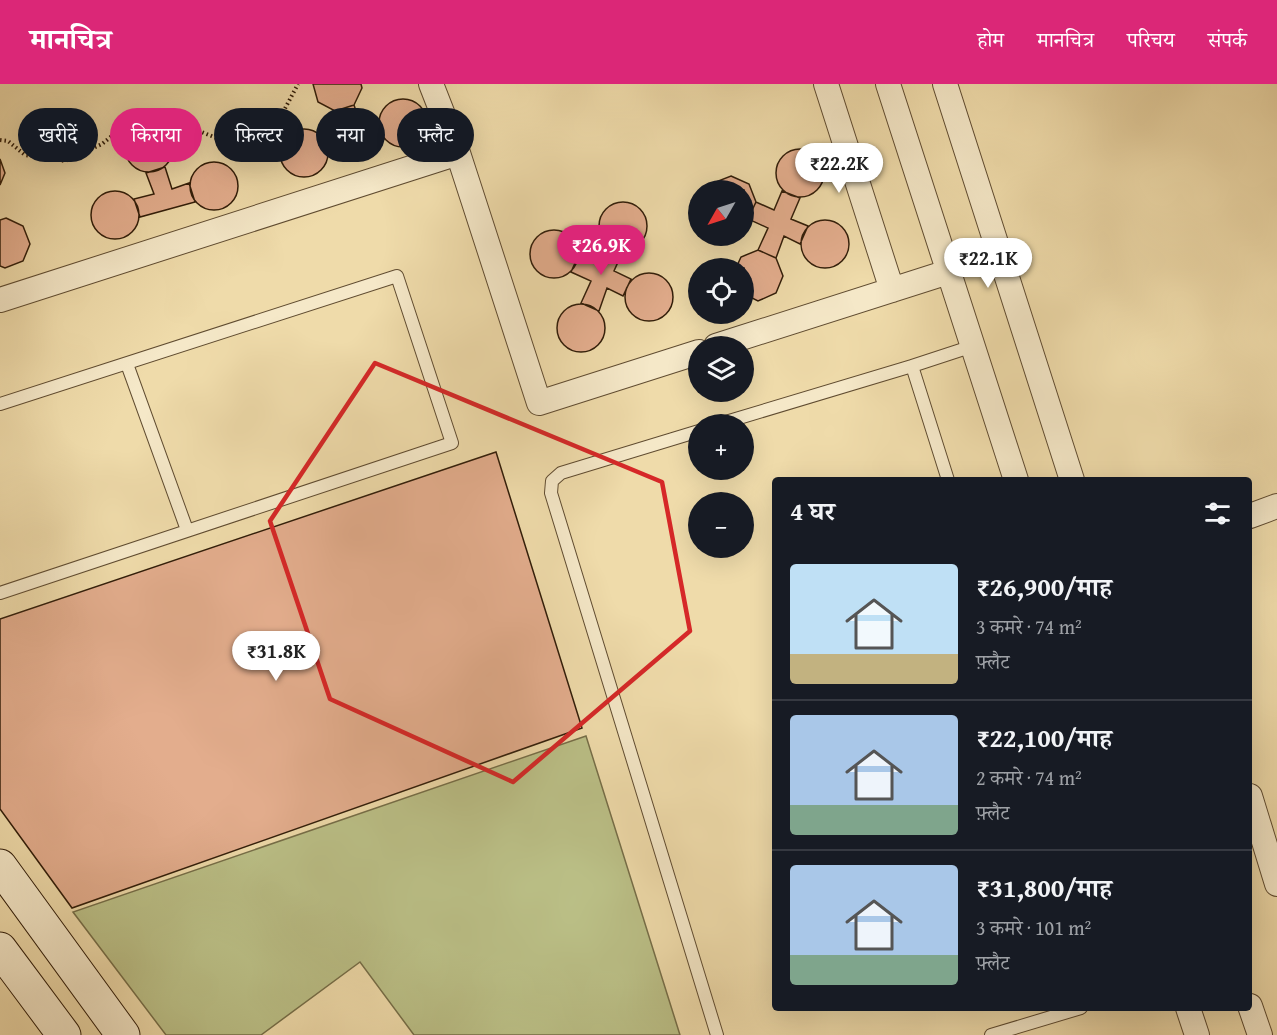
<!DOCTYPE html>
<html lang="hi">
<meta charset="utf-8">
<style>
body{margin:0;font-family:"Gentium Book Plus","Noto Serif Devanagari",serif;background:#242831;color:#f1f3f6;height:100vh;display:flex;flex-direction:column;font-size:22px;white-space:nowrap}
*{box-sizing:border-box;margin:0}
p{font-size:20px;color:#9ea1a6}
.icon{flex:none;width:33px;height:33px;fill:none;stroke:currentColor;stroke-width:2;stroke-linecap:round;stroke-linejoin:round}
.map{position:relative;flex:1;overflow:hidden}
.details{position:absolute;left:772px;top:393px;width:480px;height:534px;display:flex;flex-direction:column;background:#171b24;border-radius:6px;box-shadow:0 6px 24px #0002}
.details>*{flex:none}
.banner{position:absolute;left:18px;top:24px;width:570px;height:54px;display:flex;gap:12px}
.needle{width:39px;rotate:231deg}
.controls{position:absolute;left:688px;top:96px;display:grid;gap:12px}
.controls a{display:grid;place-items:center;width:66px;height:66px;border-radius:50%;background:#171b24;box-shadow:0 6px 24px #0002;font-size:30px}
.price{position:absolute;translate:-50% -51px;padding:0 14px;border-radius:21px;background:#fff;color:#222;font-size:20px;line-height:39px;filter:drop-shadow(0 2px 3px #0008)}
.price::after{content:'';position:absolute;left:50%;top:36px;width:18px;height:14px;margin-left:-9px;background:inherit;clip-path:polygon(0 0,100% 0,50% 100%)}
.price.current{background:#db2777;color:#fff}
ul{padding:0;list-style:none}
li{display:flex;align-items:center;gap:18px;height:150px;padding:0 18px}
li+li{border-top:2px solid #363941}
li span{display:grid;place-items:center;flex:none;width:168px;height:120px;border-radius:6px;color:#555}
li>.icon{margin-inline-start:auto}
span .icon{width:72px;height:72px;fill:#fffc;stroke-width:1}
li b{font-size:26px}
h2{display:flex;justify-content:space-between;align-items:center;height:72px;padding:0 18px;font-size:26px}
.pill{padding:0 21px;border-radius:27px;background:#171b24;box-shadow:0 6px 24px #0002;font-size:21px;line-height:54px}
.pill.current{background:#db2777;color:#fff}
header{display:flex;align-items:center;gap:36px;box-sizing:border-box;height:84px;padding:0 30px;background:#db2777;color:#fff}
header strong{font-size:28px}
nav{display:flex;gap:33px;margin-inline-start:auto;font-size:21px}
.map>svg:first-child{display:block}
.green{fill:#bbc087;stroke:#766e48;stroke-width:1.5}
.building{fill:#e3ad8d;stroke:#311d09;stroke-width:1.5}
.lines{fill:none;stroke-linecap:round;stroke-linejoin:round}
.lane-casing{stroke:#604c31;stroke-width:14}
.street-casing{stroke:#604c31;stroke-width:26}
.secondary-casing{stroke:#311d09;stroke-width:35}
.path{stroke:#311d09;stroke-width:4;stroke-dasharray:1.5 3;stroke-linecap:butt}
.lane{stroke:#f5e8c8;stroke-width:12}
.street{stroke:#f5e8c8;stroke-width:24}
.secondary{stroke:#f5e8c8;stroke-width:33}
.marked{fill:none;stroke:#d62828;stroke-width:4.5;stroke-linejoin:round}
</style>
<header>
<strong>मानचित्र</strong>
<nav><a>होम</a><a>मानचित्र</a><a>परिचय</a><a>संपर्क</a></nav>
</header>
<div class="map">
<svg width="1277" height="951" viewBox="0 0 1277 951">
<rect width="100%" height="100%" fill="#efdbaa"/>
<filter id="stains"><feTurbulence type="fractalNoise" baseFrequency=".00333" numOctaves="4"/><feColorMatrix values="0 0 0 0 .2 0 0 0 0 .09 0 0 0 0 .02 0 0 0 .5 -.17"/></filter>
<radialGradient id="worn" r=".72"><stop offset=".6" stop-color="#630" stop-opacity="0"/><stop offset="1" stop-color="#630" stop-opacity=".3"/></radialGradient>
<path class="green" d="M586,652L680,951H414L360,878L261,951H166L73,828Z"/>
<path class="building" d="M313,0H361L362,4L354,21L335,27L318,18Z
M379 39a24 24 0 1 1 48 0a24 24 0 1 1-48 0Z
M354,21L361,42L378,37L384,55L329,71L323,52L342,47L335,27Z
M125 64a24 24 0 1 1 48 0a24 24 0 1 1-48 0Z
M280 69a24 24 0 1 1 48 0a24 24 0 1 1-48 0Z
M776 89a24 24 0 1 1 48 0a24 24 0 1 1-48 0Z
M0,75L5,89L0,101Z
M190 102a24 24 0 1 1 48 0a24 24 0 1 1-48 0Z
M165,83L172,105L189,99L195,118L140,133L134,115L154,110L146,89Z
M731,92L749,100L756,118L748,135L744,137V106H710L713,99Z
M782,107L800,114L791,135L808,142L800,160L784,152L776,174L758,166L768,144L748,135L756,118L774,126Z
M91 131a24 24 0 1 1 48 0a24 24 0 1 1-48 0Z
M599 142a24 24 0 1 1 48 0a24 24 0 1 1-48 0Z
M6,134L23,142L30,160L23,177L5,184L0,182V136Z
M801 160a24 24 0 1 1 48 0a24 24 0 1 1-48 0Z
M530 170a24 24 0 1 1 48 0a24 24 0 1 1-48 0Z
M605,159L623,167L614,187L631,195L623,212L607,204L599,227L581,219L591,197L571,188L579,170L597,179Z
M758,166L776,174L783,192L776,209L758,217L744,210V184H736L741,173Z
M625 213a24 24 0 1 1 48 0a24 24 0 1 1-48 0Z
M557 244a24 24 0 1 1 48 0a24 24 0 1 1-48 0Z
M496,368L582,644L72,824L0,725V535Z"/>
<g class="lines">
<defs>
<path id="lane" d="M127,280L187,446
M912,282L973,262
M0,320L397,192L452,359L0,509
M719,340L912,282L948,396
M699,347L561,389L552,397L551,409L717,951
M991,951L1081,924"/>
<path id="street" d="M431,0L458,69
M826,0L892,206
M888,0L1016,396
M945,0L1072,396
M0,216L458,69L539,319L699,268
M716,262L948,188
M1250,432L1277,422
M1250,712L1277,800
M1250,922L1260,951
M1188,924L1197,951"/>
<path id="secondary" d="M0,782L123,951
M0,865L64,951"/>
</defs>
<use href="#lane" class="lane-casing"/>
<use href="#street" class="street-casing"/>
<use href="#secondary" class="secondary-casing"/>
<path class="path" d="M0,56L8,57L25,71L65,77L102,60L139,30L182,40L236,62L281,32L298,0"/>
<use href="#lane" class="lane"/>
<use href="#street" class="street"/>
<use href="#secondary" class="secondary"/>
</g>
<path class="marked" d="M375,279L662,398L690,547L513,698L330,615L270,437Z"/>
<rect width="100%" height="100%" filter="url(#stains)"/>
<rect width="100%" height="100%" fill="url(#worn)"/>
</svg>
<div class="controls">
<a><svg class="needle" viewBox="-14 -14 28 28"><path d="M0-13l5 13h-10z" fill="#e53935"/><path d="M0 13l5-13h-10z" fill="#9ea1a6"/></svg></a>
<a><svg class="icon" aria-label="locate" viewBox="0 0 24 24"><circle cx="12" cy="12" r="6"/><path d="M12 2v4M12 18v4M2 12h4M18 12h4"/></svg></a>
<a><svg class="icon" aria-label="layers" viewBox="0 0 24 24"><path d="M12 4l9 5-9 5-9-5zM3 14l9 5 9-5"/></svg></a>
<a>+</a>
<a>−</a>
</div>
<b class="price" style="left:839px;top:110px">₹22.2K</b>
<b class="price current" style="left:601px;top:192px">₹26.9K</b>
<b class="price" style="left:988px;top:205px">₹22.1K</b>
<b class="price" style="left:276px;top:598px">₹31.8K</b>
<div class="banner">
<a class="pill">खरीदें</a>
<a class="pill current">किराया</a>
<a class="pill">फ़िल्टर</a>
<a class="pill">नया</a>
<a class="pill">फ़्लैट</a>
</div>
<section class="details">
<h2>4 घर<svg class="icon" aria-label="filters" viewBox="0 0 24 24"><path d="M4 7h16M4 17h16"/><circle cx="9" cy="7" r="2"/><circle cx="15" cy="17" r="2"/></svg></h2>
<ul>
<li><span style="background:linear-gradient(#bfe0f5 75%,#c2b280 0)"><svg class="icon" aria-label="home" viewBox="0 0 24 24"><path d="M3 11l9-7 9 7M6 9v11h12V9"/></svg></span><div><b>₹26,900/माह</b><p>3 कमरे · 74 m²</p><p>फ़्लैट</p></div></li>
<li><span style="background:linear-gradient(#a9c7e8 75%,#7fa58c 0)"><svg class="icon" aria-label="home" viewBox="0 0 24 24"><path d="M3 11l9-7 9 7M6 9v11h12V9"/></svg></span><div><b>₹22,100/माह</b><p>2 कमरे · 74 m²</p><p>फ़्लैट</p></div></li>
<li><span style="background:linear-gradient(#a9c7e8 75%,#7fa58c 0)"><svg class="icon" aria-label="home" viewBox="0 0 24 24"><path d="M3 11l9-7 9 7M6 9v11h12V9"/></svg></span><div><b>₹31,800/माह</b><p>3 कमरे · 101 m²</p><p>फ़्लैट</p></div></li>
</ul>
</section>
</div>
